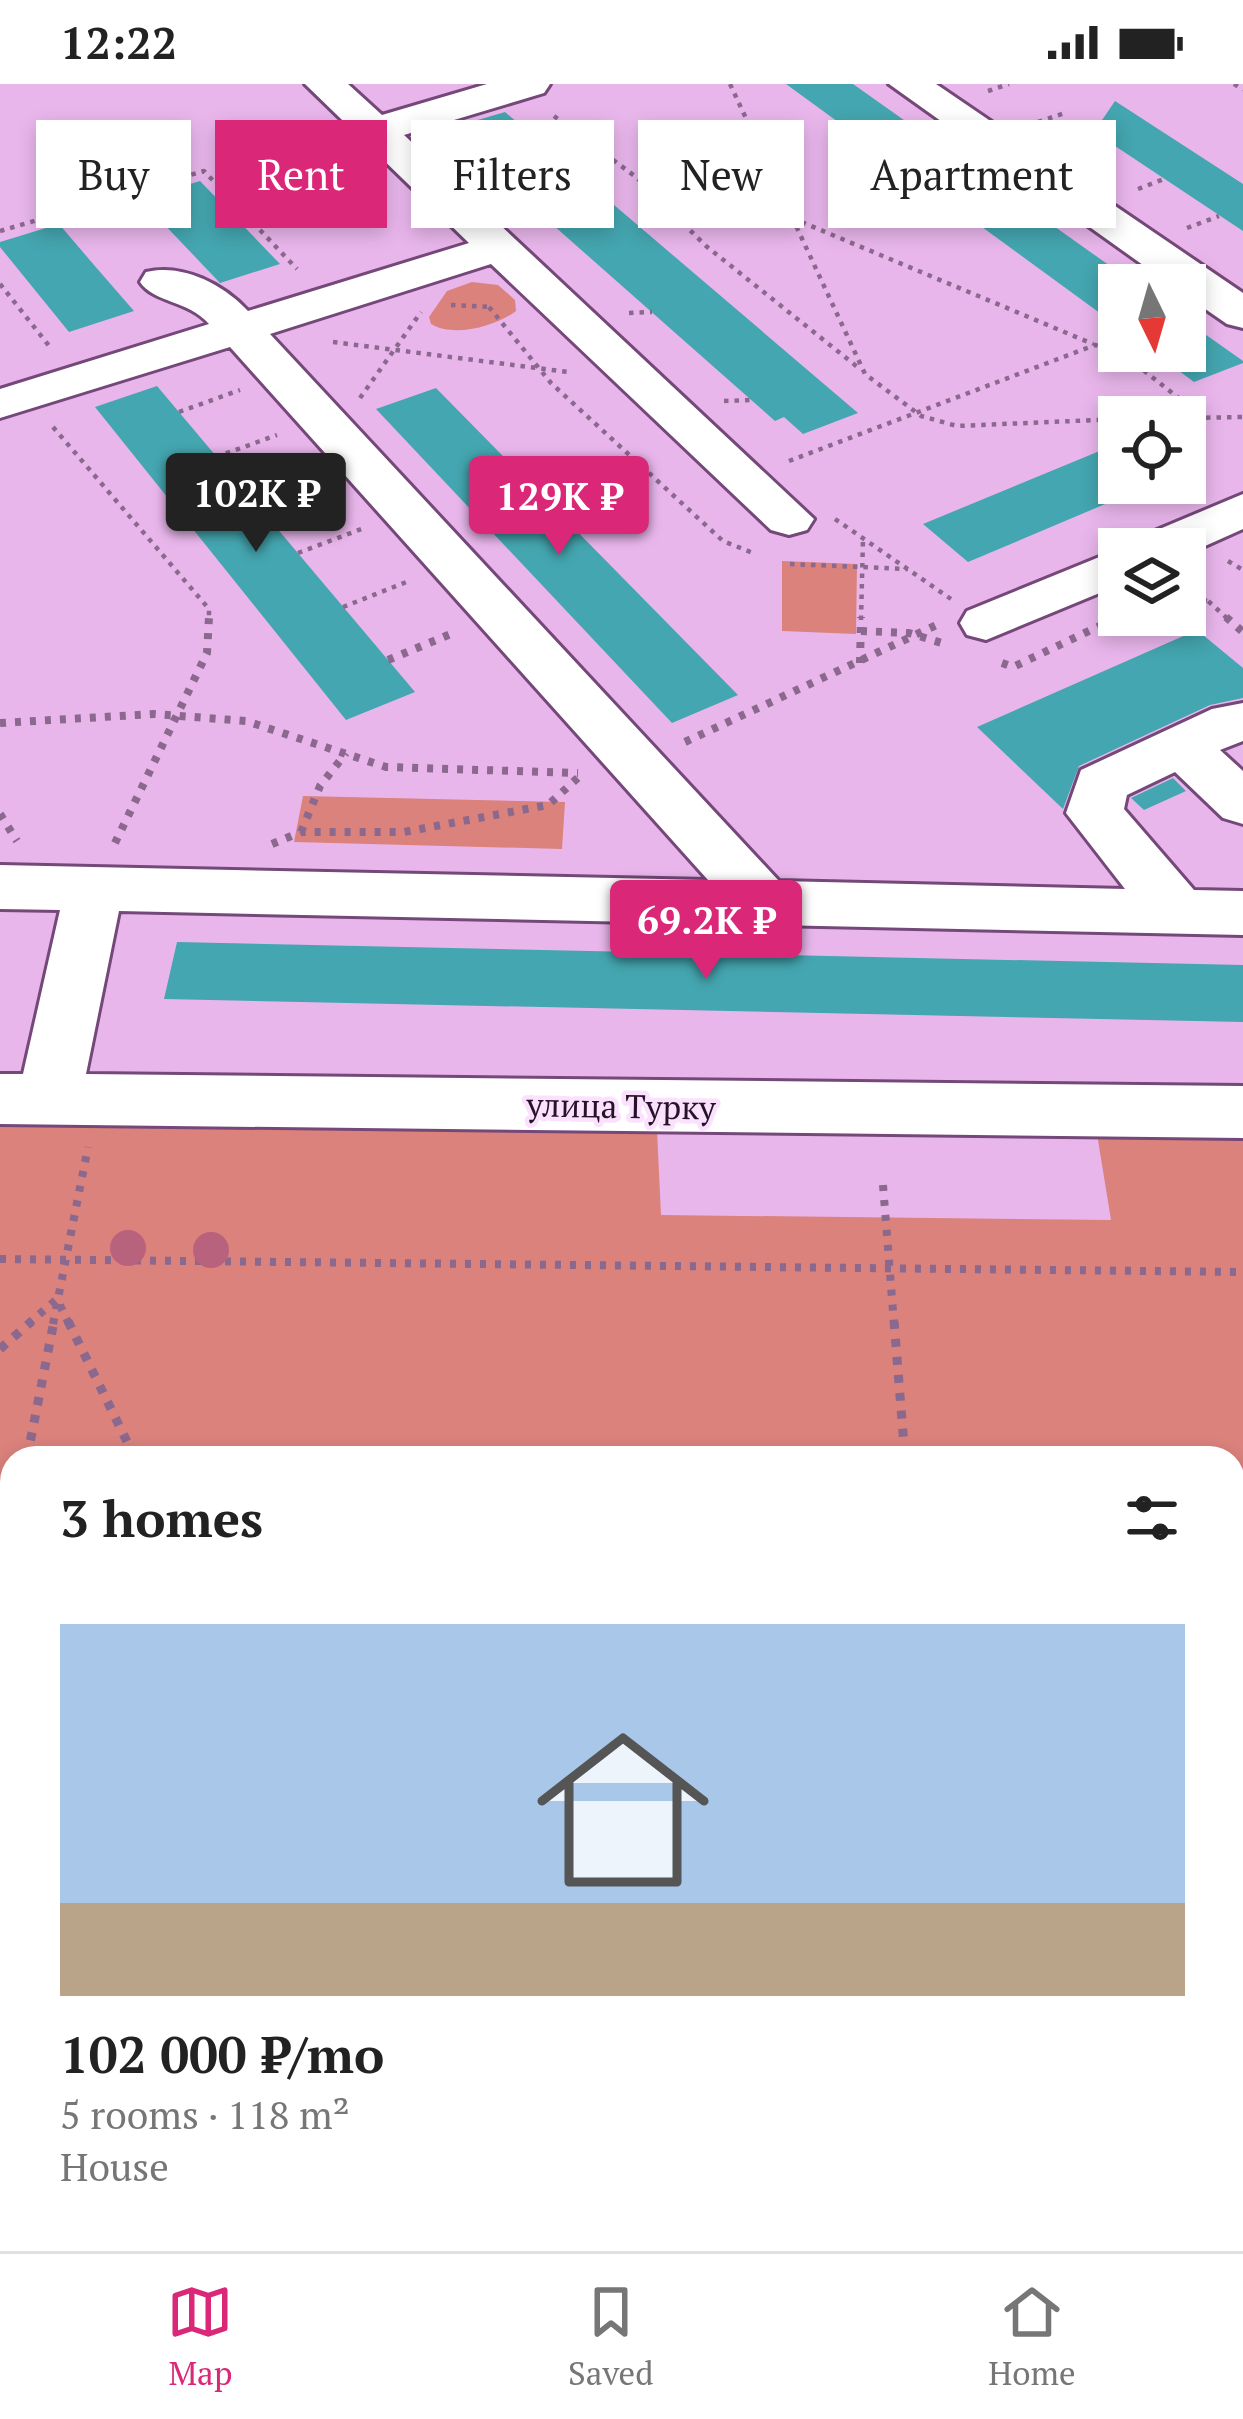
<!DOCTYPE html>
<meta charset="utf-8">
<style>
body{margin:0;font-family:"PT Serif",serif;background:#f6f6f6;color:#222;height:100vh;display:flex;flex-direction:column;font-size:45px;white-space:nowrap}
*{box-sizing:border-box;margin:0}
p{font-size:39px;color:#767676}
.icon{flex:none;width:66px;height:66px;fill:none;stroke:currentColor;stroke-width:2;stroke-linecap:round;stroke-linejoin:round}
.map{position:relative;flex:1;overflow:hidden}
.details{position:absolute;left:0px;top:1362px;width:1245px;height:807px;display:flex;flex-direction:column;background:#fff;border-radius:36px 36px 0 0;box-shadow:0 6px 18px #0003}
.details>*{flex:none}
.banner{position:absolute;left:36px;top:36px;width:1173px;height:108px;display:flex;gap:24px}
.needle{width:78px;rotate:175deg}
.buttons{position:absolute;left:1098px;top:180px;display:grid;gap:24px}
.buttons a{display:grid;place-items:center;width:108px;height:108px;border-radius:0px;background:#fff;box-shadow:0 6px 18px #0003;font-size:60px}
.price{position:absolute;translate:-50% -102px;padding:0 27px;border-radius:12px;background:#db2777;color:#fff;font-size:39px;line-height:78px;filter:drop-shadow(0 3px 6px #0008)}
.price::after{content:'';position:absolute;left:50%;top:72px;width:36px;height:27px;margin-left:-18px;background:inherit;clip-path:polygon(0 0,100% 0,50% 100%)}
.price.selected{background:#222;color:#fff}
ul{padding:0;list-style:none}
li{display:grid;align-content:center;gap:24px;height:636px;padding:0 60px}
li+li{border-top:3px solid #e0e0e0}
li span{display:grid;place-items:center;height:372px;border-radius:0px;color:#555}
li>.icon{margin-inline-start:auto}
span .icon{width:216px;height:216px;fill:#fffc;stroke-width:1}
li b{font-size:51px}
h2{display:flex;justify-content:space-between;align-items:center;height:144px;padding:0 60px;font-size:51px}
.chip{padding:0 42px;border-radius:0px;background:#fff;box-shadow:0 6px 18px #0003;font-size:42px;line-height:108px}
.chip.selected{background:#db2777;color:#fff}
.status{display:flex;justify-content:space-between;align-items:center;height:84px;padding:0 60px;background:#fff;direction:ltr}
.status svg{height:33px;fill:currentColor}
.tab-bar{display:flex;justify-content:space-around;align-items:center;height:168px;border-top:3px solid #e0e0e0;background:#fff;font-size:33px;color:#767676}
.tab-bar a{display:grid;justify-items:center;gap:6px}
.tab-bar .selected{color:#db2777}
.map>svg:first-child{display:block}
.green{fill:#db827c}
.building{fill:#44a6b0}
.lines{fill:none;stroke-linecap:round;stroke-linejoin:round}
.minor-casing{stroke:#744878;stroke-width:6}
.path-far2{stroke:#8b688d;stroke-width:4.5;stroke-dasharray:4.5 6;stroke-linecap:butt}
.path-far1{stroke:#8b688d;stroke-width:8;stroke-dasharray:6 9;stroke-linecap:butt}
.path{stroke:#8b688d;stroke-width:9;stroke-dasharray:8 10;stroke-linecap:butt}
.minor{fill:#fff;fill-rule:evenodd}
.tree{fill:#b9627d}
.labels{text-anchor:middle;stroke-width:9;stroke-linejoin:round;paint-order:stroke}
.street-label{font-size:33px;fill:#251327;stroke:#fbe1fd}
</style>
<div class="status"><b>12:22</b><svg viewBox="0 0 49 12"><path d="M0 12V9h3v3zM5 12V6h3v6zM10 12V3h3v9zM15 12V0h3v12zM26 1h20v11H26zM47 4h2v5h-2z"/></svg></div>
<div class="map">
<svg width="1243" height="2167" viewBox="0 0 1243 2167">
<rect width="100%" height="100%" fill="#e9b6ec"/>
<path class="green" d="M472,198L498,201L515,216L516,227C496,242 454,254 431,240L429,233L447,207Z
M782,477L857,480L856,550L782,547Z
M303,712L565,718L562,765L294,758Z
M0,1039L657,1046L661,1131L1111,1136L1097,1050L1243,1051V1915L1233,1878V1374H12V2037L0,2036Z"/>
<path class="building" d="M786,0H853L1137,201H1119V243Z
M1115,17L1243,100V147L1094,48Z
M505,28L858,329L803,350L784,333L775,337L459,58L468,55L454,43Z
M200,97L280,180L220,199L140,115Z
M59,140L94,181L134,227L69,248L0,163V158Z
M1185,236L1243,277V279L1194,298L1152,267H1185Z
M157,302L388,576L415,608L346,636L95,323Z
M436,304L738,611L672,639L376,325Z
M1119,359V399H1155L968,478L923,440Z
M1197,546L1243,584V614L1210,621L1079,682L1063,725L977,643Z
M1173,694L1186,707L1144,726L1131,714Z
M177,858L1243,881V938L164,915Z"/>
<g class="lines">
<defs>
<path id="minor" d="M305,0H348L382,31L487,0H550L544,9L404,51L814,435L807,446L789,451L771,446L491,180L270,250L779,797L1125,805L1066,729L1081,686L1212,625L1243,619V657L1220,666L1243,687V740L1223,734L1175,688L1127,711L1124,725L1194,806L1243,807V851L119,827L86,990L1243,1002V1054L0,1040V990H23L60,826L0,825V781L708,796L230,263L0,334V305L209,240C188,216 154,219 140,198L146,188C183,179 224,201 248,227L469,159Z
M889,0H936L1243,209V244L1227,240L1185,211V201H1171Z
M1243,410V445L1185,471V465H1130L1138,454Z
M1119,465V501L986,556L967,551L960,539L967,527Z
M0,2033L12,2034V2124L0,2123Z
M1233,2050H1243V2140H1233Z"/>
</defs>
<use href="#minor" class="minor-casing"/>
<path class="path-far2" d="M730,0L865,290L921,332L957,342L1119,335
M1234,0L1243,6
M988,7L1009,0
M554,32L636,93L706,162L860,285
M1038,38L1065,29
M1087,71L1114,61
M1138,105L1164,95
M792,134L1093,260
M1187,144L1219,132
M0,147L204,87L297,185
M0,200L50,263
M451,221L490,223
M489,223L551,299L723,457L753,469
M629,229L652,228
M333,258L568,288
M1119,267L1204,334
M360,314L421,228
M724,317L752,316
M179,328L240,306
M1185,334L1243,333
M53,343L209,525V536
M216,373L277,351
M789,377L1095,261L1119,267
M255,417L315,395
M835,435L951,515
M298,469L364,444
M1228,477L1243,486
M790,480L908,485
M1185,496L1229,536
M1185,511L1207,517
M343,523L409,497
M861,536L863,455"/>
<path class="path-far1" d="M1226,533L1243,548
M861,547L909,549L942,559
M388,576L453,549
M860,579L861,533
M1002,579L1013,583L1108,538
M0,639L154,630L246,637L386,683L578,689
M685,658L943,538
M0,730L17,757
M301,748L320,702L346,669
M115,759L207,569L209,533
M272,760L301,748H404L548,721L582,690
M883,1101L894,1240
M0,1175L1243,1188
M28,1240L57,1215L69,1240
M53,1240L88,1063"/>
<path class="path" d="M68,1237L135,1374
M894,1237L905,1374
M0,1265L32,1237
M27,1374L54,1237
M1233,1493H1243
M0,1516L12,1459
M0,1810H12
M1233,1827H1243
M977,2157L981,2167
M137,2167L145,2157
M487,2167L488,2157"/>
<use href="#minor" class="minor"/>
</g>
<g class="tree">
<circle cx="128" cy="1164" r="18"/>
<circle cx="211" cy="1166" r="18"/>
</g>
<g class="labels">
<g class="street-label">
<text transform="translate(621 1022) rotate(1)" y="12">улица Турку</text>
</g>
</g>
</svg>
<div class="buttons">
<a><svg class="needle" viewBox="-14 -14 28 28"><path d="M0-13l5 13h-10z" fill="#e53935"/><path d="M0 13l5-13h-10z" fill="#767676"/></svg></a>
<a><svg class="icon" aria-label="locate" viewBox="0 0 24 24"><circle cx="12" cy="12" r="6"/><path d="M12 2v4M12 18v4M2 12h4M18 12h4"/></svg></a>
<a><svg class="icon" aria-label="layers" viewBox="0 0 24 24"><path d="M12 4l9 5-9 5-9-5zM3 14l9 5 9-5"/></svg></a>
</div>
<b class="price selected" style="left:256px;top:471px">102K ₽</b>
<b class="price" style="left:559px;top:474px">129K ₽</b>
<b class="price" style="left:706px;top:898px">69.2K ₽</b>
<div class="banner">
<a class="chip">Buy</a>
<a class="chip selected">Rent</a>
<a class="chip">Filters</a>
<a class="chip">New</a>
<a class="chip">Apartment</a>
</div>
<section class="details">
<h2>3 homes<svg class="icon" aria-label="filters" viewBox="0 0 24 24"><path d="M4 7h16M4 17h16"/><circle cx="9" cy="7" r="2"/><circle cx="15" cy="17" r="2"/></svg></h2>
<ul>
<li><span style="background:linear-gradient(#a9c7e8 75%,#b9a48a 0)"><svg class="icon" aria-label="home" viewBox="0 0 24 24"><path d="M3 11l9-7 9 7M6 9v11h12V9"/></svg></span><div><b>102 000 ₽/mo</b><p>5 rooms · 118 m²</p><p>House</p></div></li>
</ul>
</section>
</div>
<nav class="tab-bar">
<a class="selected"><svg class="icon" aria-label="map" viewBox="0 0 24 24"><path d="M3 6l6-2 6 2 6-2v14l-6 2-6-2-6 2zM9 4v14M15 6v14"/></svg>Map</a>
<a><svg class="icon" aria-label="saved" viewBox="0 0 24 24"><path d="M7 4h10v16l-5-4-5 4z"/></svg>Saved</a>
<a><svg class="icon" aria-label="home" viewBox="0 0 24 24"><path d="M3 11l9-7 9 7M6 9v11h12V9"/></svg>Home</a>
</nav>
